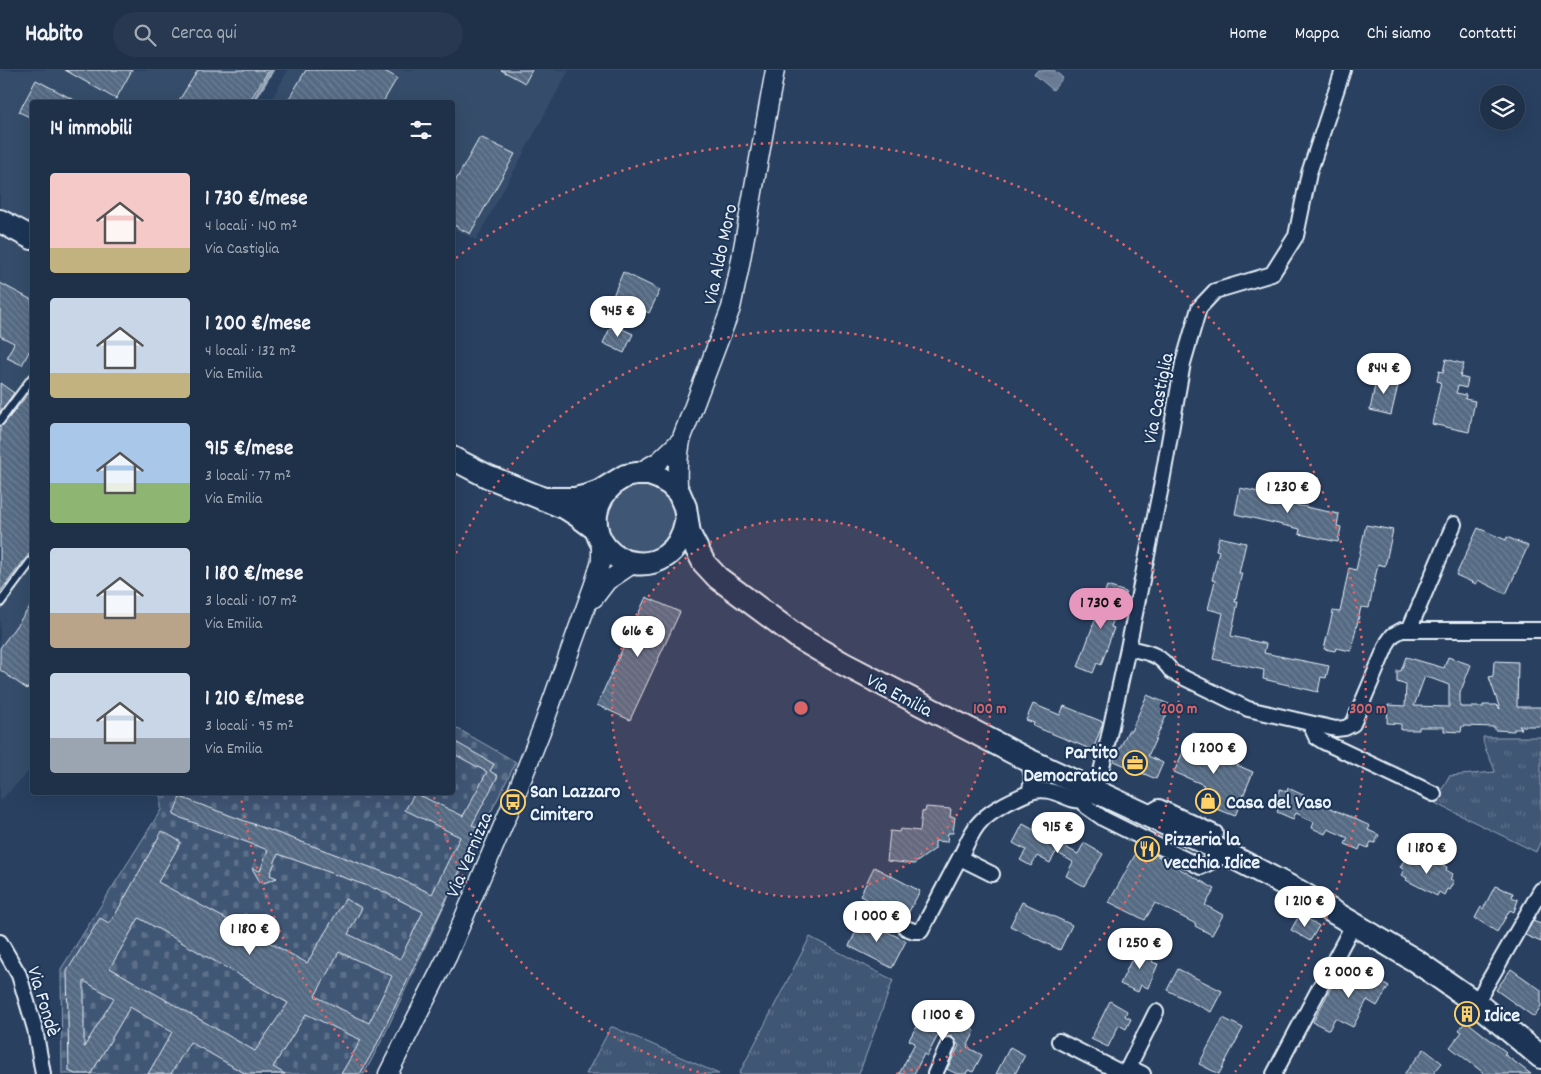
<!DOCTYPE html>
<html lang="it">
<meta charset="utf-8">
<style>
body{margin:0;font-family:Dekko,sans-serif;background:#273850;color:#f1f3f6;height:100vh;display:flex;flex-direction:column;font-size:19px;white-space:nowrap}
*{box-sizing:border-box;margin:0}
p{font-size:16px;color:#a1a9b4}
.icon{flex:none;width:28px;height:28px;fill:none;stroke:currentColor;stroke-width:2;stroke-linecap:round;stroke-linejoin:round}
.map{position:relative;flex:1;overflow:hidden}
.details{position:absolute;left:30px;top:30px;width:425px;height:695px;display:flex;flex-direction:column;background:#1f3049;border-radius:5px;box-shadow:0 5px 20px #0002,0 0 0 1px #3c4b61}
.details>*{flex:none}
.fabs{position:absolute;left:1480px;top:15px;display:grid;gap:10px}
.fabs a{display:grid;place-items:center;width:45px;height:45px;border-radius:50%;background:#1f3049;box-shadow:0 5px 20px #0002,0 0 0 1px #3c4b61;font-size:25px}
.price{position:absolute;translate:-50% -42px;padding:0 11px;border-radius:18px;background:#fff;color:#222;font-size:16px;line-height:32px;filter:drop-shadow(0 1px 2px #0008)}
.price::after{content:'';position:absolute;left:50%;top:30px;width:15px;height:11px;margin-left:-8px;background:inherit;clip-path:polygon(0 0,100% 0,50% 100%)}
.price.current{background:#e797bd;color:#111}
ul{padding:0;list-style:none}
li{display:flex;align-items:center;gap:15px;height:125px;padding:0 20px}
li span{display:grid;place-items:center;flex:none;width:140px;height:100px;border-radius:5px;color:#555}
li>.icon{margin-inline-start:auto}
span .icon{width:60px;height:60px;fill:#fffc;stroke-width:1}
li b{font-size:21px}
h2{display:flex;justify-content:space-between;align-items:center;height:60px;padding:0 20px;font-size:21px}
header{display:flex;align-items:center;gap:30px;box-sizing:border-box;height:70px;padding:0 25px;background:#1f3049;border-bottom:1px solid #3c4b61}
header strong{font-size:24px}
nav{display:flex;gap:28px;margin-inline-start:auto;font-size:18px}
.search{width:350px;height:45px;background:#273850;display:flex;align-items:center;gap:12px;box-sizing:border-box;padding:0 18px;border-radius:28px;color:#a1a9b4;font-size:19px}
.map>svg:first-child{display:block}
.built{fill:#364d6b}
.grass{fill:#415774;stroke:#94a4b6}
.cemetery{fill:url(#cemetery-stones);stroke:#94a4b6}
.park{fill:url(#park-tufts);stroke:#94a4b6}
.water{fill:url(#water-ripples);stroke:#9dabbd}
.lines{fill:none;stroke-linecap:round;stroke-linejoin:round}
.stream{stroke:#9dabbd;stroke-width:4}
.building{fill:url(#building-back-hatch);stroke:#e8f1f8;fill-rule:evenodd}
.service-casing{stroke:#e8f1f8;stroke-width:11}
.minor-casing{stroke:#e8f1f8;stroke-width:18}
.tertiary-casing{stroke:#e8f1f8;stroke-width:21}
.primary-casing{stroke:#e8f1f8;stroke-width:26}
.service{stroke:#1d3557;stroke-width:7}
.minor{stroke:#1d3557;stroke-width:14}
.tertiary{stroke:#1d3557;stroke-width:18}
.primary{stroke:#1d3557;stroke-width:22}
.ring{fill:none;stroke:#db6466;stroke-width:2.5;stroke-dasharray:2.5 5}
.labels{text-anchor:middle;stroke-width:4;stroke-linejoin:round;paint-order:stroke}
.street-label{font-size:20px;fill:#e8f1f8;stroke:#1d3557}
.poi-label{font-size:20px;font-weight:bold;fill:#e8f1f8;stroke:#1d3557;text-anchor:start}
.centre{fill:#db6466;stroke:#1d3557;stroke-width:2.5}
.ring-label{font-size:15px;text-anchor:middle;font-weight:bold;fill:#db6466;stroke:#1d3557;stroke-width:4;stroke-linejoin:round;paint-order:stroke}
</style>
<header>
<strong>Habito</strong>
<div class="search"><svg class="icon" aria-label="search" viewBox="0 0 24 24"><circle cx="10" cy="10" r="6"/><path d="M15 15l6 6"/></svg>Cerca qui</div>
<nav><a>Home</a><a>Mappa</a><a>Chi siamo</a><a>Contatti</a></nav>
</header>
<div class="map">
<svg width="1541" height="1004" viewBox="0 0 1541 1004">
<defs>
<pattern id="cemetery-stones" width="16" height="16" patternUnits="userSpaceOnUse" patternTransform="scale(1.25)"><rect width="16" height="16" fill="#415774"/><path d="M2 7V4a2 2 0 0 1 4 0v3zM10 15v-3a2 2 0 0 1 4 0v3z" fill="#5c7089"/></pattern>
<pattern id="park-tufts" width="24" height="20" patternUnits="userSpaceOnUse" patternTransform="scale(1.25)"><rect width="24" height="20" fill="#415774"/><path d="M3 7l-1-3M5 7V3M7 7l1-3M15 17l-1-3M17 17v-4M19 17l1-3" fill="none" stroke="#5c7089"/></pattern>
<pattern id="water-ripples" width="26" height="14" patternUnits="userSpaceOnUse" patternTransform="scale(1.25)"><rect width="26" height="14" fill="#6b7c95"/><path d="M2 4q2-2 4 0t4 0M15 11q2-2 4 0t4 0" fill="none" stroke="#5a6573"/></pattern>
<pattern id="building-back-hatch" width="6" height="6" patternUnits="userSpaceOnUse" patternTransform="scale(1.25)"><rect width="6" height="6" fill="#556a83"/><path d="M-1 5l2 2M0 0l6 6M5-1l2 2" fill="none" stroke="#6d8095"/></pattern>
</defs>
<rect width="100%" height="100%" fill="#294061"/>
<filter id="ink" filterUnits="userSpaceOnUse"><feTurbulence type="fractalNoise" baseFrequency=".02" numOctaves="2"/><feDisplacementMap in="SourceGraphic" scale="10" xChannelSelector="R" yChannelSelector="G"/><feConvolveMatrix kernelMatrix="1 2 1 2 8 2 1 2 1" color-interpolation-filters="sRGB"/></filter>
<g filter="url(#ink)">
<path class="built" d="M0,0H269L250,32H32V155L0,137Z
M288,0H569L476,170L453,158L452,32H270Z
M0,166L32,183V698L0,731Z"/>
<path class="grass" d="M607 449a34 34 0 1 1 68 0a34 34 0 1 1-68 0Z"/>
<path class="cemetery" d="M453,656L516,692L442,840L383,968L364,1004H62L61,899L161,740V723L452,722Z"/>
<path class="park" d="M1483,667H1541V770L1536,782L1435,733L1449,706L1495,702C1492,689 1483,680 1483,667Z
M810,867L893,910L859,1004H739Z
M611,957H613L719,1004H586Z"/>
<path class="water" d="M1038,0H1054L1063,8L1053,20L1034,4Z"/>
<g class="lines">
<path class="stream" d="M253,32L272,0"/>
</g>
<path class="building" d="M65,0H132L116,29Z
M198,0H269L249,32H178Z
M306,0H383L397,8L383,32H287Z
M501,0H532L525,13Z
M36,10L78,32H32V48L19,42Z
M480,67L515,84L470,164L452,154V117Z
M623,202L660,220L649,243L613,226Z
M0,213L32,230V276L22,295L7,288L14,273L0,266Z
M612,254L633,264L624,283L603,273Z
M1446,289L1464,294L1460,307L1468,309L1466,318L1458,316L1456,323L1466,325L1465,329L1475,331L1469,362L1432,354L1441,312L1437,311L1439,301L1443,302Z
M1377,305L1399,311L1391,345L1370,340Z
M0,313L14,323L0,342Z
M32,319V480L0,522V356L4,354Z
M1240,418L1297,430L1296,435L1339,444L1337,456L1341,457L1338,472L1299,464L1300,459L1235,444Z
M1366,455L1393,460L1385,496L1378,494L1369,538L1361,537L1351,581L1336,578L1335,581L1324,579L1333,541L1340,542L1349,498L1356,500Z
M1478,458L1506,470L1507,467L1528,476L1506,524L1478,510L1476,514L1456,505Z
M1219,467L1246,473L1239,503H1242L1235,532H1238L1231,566L1266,574L1264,583L1329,596L1326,608L1321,607L1318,622L1263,609L1264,600L1213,589L1223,543L1208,539L1215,511L1212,510L1219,481L1216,480Z
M1107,516L1126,522L1122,533L1119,532L1111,557L1114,558L1101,595L1097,593L1093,603L1078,597Z
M646,527L680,542L630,650L597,635Z
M32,534V612L27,619L0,600V578Z
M1406,587L1444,598L1448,587L1471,595L1460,623V637H1483V635H1496L1500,639L1489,607L1493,606L1494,591L1518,592L1517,637H1541V656H1519L1522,659H1514V661L1495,660V657L1462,656L1461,662L1444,661V657H1419V660H1401V654L1387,653L1388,635L1405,636L1406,615L1397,612V601H1401ZM1425,606L1449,615V637L1414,636Z
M1147,625L1171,635L1148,686L1163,693L1156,709L1114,691L1128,661H1131Z
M1033,634L1060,645L1064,636L1103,652L1093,680L1033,656L1034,653L1026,650Z
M1192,662L1212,671L1208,680L1219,685L1218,687L1253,702L1235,746L1197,731L1204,715L1174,702Z
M452,670L494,694L490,701L498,706L472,755L480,759L376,976L360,1004H341L361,970L306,944L273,997L285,1004H246L190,972L171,1004H148L172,962L130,937L91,1004H75L69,1001L67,901L100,848L109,853L114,847L162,761L181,772L158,812L307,893L345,829L362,838L348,864L400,889L423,842L376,818V819L278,784L270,805L277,808L261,814L252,798L260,801L268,780L173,745L180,727L394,806L432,824L460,767L405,740L415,723L463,746L487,702L452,683ZM139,848L288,933L255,981L110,898ZM339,882L392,906L369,953L315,926ZM84,911L114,928L84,977Z
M1288,718L1370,756L1368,760L1379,765L1375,773L1371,772L1368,778L1361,775L1359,780L1345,774L1348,768L1328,759L1325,764L1312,758L1314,752L1296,743L1293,749L1277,742L1280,735L1274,733L1280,719L1287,722Z
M926,737L951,739L950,747H955L953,763H948L947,772L935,771V779L914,794L887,791L890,761L899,762L900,759L920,761L922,741L925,742Z
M1023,754L1078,784L1084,773L1103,784L1084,816L1066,806L1073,792L1056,782L1050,793L1037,786L1031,796L1020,790L1026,780L1013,773Z
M1140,776L1215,819L1205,835L1223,845L1212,865L1195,856L1196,854L1155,833L1145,850L1109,832Z
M1412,784L1419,787L1420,785L1447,797L1446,800L1453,804L1450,809L1454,811L1449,820L1447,819L1444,825L1439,822L1437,826L1406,810L1407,808L1401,805L1404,800L1400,797L1405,789L1408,791Z
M874,797L920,821L905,849L860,826Z
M1495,816L1513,823L1512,827L1518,830L1514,842L1510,840L1497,862L1475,848L1481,837L1483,839Z
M1022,832L1072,855L1060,880L1010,856Z
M1300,844L1319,856L1310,871L1291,860Z
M862,849L906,871L892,898L849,876Z
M1533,851L1541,854V872L1525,865Z
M1138,876L1156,884L1152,892L1158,894L1148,918L1141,915L1138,922L1120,914Z
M1178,899L1222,921L1211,942L1167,920Z
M1511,899L1541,920V936L1534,947L1496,920Z
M1340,900L1365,913L1370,905L1389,916L1377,936L1367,930L1353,957L1335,948L1329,960L1313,952Z
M1110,931L1127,941L1125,946L1131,949L1126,959L1119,955L1108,977L1091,969Z
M939,932L961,944L957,952L975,961L967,977L982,985L973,1002L968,1000L966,1004H957L947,999L959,976L952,967L948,966L943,968L938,965L927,986L924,984L914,1004H899L915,973L909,970L917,955L925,959Z
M1223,948L1243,958L1219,1004L1199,994Z
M1466,951L1506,982L1504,984L1531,1004H1485L1450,977L1462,962L1459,960Z
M1010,977L1025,985L1015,1004H996Z
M1424,979L1442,993L1433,1004H1404Z"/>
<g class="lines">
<defs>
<path id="service" d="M0,351L32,308
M0,533L32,490"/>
<path id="minor" d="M1409,560L1454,454
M1128,578C1149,583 1159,583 1172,602L1248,639L1336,659L1345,658L1353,654L1388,572L1393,565L1402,560H1541
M1310,654L1316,667L1324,672L1434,724
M1025,689C1033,701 1033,709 1029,723
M1083,731L1087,737L1104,749L1201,797L1227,784
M1145,745L1159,737L1215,763L1214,777
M960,788L992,804
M906,858L914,861H921C934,837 946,813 959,789C966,777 971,760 982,750C994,738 1013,730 1028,723C1064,708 1083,761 1101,702L1128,578L1161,417L1183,293L1199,238L1215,221L1272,204L1296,166L1309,103L1343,0
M0,872L19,905L35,959L43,1004
M1476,933L1541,820
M1059,971L1124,1004
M1129,997L1143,1004
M935,1004L948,975
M1125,1004L1156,942
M1274,1004L1354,853"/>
<path id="tertiary" d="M636,404L659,391L681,370
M679,423C676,405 678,388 681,370L731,238L739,200L775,0
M594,528L607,511L634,493
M388,1004L448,885L513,732L543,656L594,514L601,491V470"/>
<path id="primary" d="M0,151L32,168
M452,388L487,406L566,438L577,445L597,460
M613,414C604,422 598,431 596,444C590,500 674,516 686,452
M543,429H575L588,426L599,422L625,406L636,404H649L660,408L670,414L679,423L685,437L689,464L704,493L718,508L799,568L842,593L1024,688L1196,768L1298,821L1416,891L1476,933L1541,987"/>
</defs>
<use href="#service" class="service-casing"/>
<use href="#minor" class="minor-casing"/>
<use href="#tertiary" class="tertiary-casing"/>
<use href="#primary" class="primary-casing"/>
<use href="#service" class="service"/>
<use href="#minor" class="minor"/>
<use href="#tertiary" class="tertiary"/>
<use href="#primary" class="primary"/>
</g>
</g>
<circle cx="801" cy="638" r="189" fill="#db6466" fill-opacity=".12"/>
<g class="ring">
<circle cx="801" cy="638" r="189"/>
<path d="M706 1004A378 378 0 0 1 433 723M453 490A378 378 0 1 1 896 1004"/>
<path d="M367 1002A567 567 0 0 1 241 727M456 188A567 567 0 0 1 1235 1002"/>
</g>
<defs>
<symbol id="office-ring" viewBox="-11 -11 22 22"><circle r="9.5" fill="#1d3557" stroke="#ffd166" stroke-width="1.5"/><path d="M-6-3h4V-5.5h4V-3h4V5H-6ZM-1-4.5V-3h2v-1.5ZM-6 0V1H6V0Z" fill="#ffd166"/></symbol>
<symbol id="shop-ring" viewBox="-11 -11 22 22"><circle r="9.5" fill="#1d3557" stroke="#ffd166" stroke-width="1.5"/><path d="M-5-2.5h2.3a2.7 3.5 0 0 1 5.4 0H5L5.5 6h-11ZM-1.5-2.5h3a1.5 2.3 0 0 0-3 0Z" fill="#ffd166"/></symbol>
<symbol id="bus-ring" viewBox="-11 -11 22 22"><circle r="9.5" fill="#1d3557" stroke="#ffd166" stroke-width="1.5"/><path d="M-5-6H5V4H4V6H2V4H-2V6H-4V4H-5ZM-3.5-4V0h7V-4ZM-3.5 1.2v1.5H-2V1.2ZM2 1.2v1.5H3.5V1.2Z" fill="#ffd166"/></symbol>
<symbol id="restaurant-ring" viewBox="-11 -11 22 22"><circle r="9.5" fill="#1d3557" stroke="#ffd166" stroke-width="1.5"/><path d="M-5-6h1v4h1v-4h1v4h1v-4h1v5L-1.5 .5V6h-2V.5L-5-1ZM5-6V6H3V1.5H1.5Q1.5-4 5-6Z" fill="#ffd166"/></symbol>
<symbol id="building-ring" viewBox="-11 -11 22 22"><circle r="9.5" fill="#1d3557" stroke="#ffd166" stroke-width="1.5"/><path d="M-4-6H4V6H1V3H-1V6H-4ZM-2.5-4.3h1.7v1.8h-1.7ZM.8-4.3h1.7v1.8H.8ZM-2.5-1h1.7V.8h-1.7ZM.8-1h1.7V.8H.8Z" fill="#ffd166"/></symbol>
</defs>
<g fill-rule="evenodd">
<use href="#office-ring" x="1121" y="679" width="28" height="28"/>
<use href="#shop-ring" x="1194" y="717" width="28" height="28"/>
<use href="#bus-ring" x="499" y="718" width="28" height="28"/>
<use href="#restaurant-ring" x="1133" y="765" width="28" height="28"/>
<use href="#building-ring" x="1453" y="930" width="28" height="28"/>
</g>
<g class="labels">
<g class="street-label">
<text transform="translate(719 184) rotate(-78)" y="7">Via Aldo Moro</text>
<text transform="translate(1157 328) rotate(-79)" y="7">Via Castiglia</text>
<text transform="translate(900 624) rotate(28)" y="7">Via Emilia</text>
<text transform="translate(468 784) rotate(-67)" y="7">Via Vernizza</text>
<text transform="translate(45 931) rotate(73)" y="7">Via Fondè</text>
</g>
<g class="poi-label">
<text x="1118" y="688" text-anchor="end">Partito<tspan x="1118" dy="23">Democratico</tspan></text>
<text x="530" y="727">San Lazzaro<tspan x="530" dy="23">Cimitero</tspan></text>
<text x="1226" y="738">Casa del Vaso</text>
<text x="1164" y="775">Pizzeria la<tspan x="1164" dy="23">vecchia Idice</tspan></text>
<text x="1484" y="951">Idice</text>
</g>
</g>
<circle cx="801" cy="638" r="8" class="centre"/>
<g class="ring-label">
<text x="990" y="643">100 m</text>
<text x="1179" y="643">200 m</text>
<text x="1368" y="643">300 m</text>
</g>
</svg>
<div class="fabs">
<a><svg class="icon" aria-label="layers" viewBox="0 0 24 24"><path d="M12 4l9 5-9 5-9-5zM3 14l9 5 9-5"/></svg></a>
</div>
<b class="price" style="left:618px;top:268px">945 €</b>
<b class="price" style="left:1384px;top:325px">844 €</b>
<b class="price" style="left:1288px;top:444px">1 230 €</b>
<b class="price current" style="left:1101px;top:560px">1 730 €</b>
<b class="price" style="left:638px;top:588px">616 €</b>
<b class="price" style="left:1214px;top:705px">1 200 €</b>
<b class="price" style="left:1058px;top:784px">915 €</b>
<b class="price" style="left:1427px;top:805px">1 180 €</b>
<b class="price" style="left:1305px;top:858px">1 210 €</b>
<b class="price" style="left:877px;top:873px">1 000 €</b>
<b class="price" style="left:250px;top:886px">1 180 €</b>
<b class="price" style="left:1140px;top:900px">1 250 €</b>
<b class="price" style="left:1349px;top:929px">2 000 €</b>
<b class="price" style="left:943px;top:972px">1 100 €</b>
<section class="details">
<h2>14 immobili<svg class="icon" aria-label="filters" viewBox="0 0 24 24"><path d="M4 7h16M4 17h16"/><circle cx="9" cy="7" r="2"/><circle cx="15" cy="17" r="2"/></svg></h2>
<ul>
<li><span style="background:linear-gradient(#f6c9c9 75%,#c2b280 0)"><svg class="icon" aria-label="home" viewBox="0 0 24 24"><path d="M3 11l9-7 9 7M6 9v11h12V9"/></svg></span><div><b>1 730 €/mese</b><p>4 locali · 140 m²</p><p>Via Castiglia</p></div></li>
<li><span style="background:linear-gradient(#c9d6e8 75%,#c2b280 0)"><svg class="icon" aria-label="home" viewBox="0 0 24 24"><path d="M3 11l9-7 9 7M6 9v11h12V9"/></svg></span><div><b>1 200 €/mese</b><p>4 locali · 132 m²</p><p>Via Emilia</p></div></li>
<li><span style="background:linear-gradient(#a9c7e8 60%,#8fb573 0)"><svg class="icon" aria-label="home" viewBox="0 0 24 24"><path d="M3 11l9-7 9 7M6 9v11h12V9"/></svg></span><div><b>915 €/mese</b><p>3 locali · 77 m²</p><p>Via Emilia</p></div></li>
<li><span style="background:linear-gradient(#c9d6e8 65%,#b9a48a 0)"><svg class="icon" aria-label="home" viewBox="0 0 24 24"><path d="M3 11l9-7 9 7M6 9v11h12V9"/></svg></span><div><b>1 180 €/mese</b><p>3 locali · 107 m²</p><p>Via Emilia</p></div></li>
<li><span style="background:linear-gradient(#c9d6e8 65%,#9aa5b1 0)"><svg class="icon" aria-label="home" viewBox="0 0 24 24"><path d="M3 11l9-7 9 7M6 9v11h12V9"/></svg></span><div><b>1 210 €/mese</b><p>3 locali · 95 m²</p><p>Via Emilia</p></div></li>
</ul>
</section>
</div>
